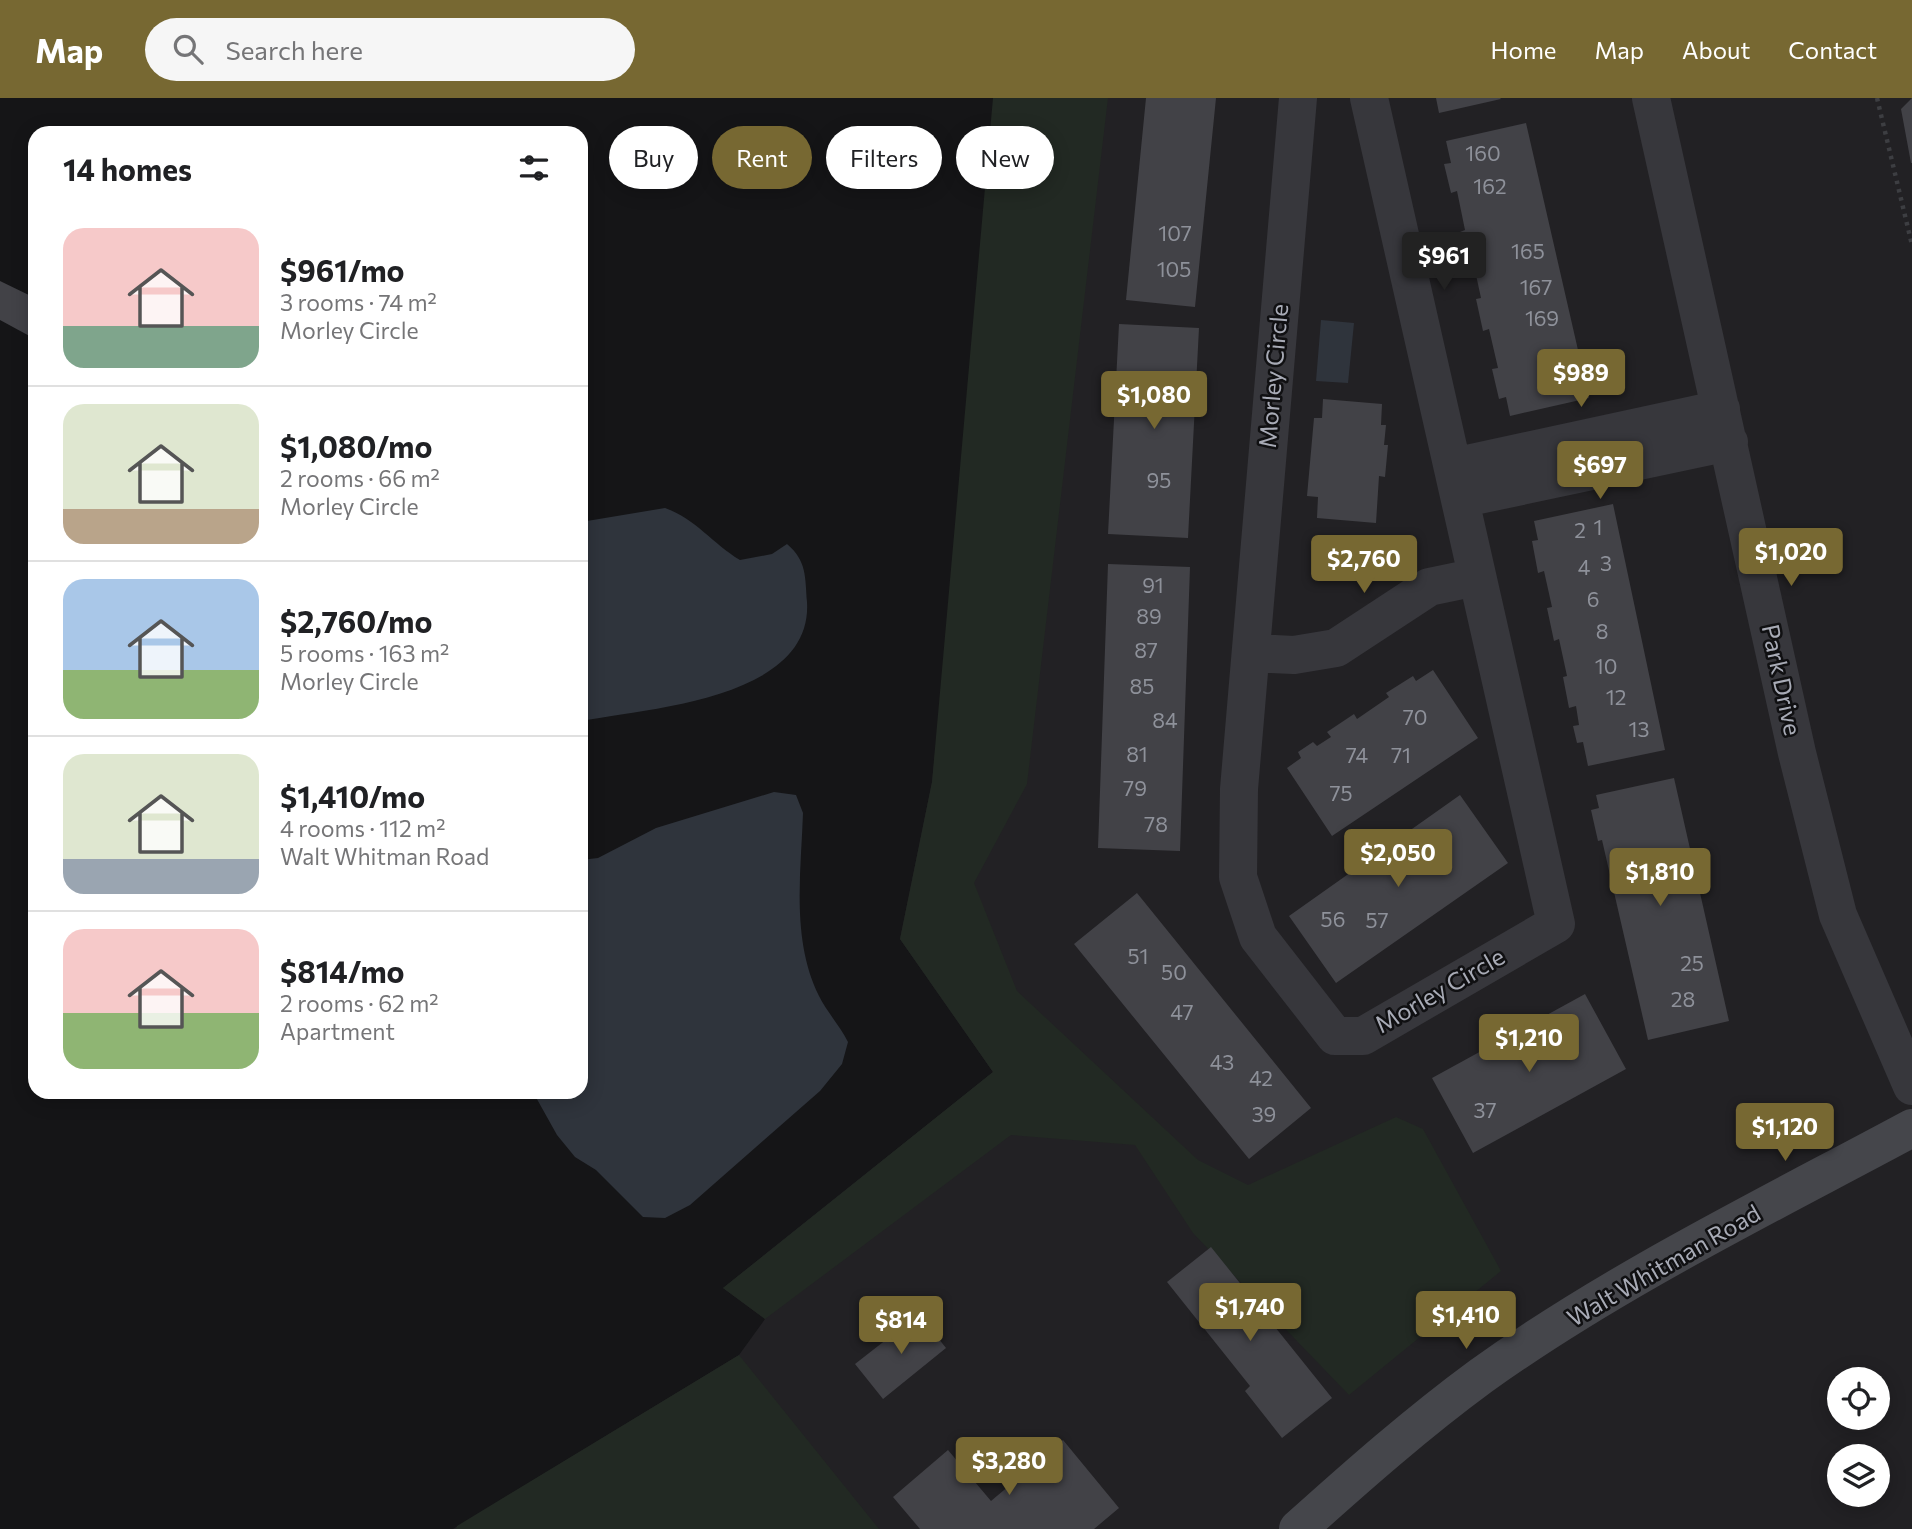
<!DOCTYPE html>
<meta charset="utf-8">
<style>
body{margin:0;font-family:Commissioner,sans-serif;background:#f6f6f6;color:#202124;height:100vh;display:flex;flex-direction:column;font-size:26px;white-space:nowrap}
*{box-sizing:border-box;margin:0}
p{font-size:23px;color:#757577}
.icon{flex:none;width:38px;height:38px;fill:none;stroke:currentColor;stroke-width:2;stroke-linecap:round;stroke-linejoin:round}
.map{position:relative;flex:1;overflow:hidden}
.side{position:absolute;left:28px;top:28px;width:560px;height:973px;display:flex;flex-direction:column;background:#fff;border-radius:21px;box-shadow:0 4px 18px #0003}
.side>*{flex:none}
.top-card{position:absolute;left:609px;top:28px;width:665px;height:63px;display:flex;gap:14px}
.tools{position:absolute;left:1827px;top:1269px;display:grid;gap:14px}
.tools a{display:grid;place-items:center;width:63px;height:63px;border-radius:50%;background:#fff;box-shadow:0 4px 18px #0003;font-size:35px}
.price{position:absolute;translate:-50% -60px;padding:0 16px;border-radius:7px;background:#776832;color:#fff;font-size:23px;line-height:46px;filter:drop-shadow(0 2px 4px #0008)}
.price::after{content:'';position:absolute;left:50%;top:42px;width:21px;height:16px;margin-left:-10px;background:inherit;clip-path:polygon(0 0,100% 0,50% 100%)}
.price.on{background:#222;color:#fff}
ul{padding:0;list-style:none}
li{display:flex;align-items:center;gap:21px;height:175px;padding:0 35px}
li+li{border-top:2px solid #e0e0e0}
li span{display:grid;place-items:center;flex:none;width:196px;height:140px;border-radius:21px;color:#555}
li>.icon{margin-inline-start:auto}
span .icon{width:84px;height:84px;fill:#fffc;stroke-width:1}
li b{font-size:30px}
h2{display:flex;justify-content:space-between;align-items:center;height:84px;padding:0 35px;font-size:30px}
.pill{padding:0 24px;border-radius:32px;background:#fff;box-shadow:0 4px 18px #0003;font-size:24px;line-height:63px}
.pill.on{background:#776832;color:#fff}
header{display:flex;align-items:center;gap:42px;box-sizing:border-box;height:98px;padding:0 35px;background:#776832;color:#fff}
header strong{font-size:33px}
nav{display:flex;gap:38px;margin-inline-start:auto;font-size:24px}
.search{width:490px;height:63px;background:#f6f6f6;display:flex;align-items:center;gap:18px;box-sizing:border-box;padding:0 24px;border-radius:38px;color:#757577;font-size:26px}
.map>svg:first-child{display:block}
.built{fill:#222124;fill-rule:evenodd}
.green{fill:#222923}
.water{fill:#2f343c}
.building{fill:#424247}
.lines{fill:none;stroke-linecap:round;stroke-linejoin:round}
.path{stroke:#3d3e42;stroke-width:4.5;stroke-dasharray:3.5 5;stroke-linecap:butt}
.minor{stroke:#37373c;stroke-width:38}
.secondary{stroke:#45464b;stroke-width:38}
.labels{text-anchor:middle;stroke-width:5;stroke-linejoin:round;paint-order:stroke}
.number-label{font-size:21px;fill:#8e919a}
.street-label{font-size:24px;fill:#a8abb6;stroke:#101012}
</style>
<header>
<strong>Map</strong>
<div class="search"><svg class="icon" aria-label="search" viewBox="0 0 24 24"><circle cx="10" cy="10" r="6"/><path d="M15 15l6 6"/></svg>Search here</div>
<nav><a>Home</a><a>Map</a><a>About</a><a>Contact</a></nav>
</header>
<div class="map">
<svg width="1912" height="1431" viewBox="0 0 1912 1431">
<rect width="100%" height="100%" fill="#151517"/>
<path class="built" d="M1003,0H1912V1431H453L739,1257L765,1221L723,1190L993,974L900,841L932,684ZM1839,1281H1878V1320H1839ZM1839,1358H1878V1396H1839Z"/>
<path class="green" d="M993,0H1108L1027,686L974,785L1017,893L1198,1062L1248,1087L1396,1019L1423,1031L1501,1173L1349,1297L1193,1135L1135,1047L1011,1037L765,1221L723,1190L993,974L900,841L932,684Z
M739,1257L879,1431H456L457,1428Z"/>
<path class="water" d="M1321,222L1354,225L1348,285L1316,283Z
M665,410C696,421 713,446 740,462L772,456L787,446C807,463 805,479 807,504C813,601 649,610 581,623V424Z
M774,694L796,697L803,715C801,775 791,841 819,898C827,914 840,928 848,944L842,966L820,993L690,1107L665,1120L643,1119L596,1072L575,1059L557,1037L533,994H581V762L598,760L656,730Z"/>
<path class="building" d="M1146,0H1216L1195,209L1126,202Z
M1436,0H1500L1501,1L1439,15Z
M1912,0V65H1911L1901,11Z
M1526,25L1589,300L1510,318L1506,299L1499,301L1492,271L1498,270L1489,231L1483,233L1476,201L1481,200L1473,163L1467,164L1460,134L1465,132L1457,93L1451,95L1444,66L1451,65L1446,43Z
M0,183L35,200V241L0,222Z
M1119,226L1199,230L1188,440L1108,436Z
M1323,301L1382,306L1381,327H1386L1384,347H1388L1385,379L1379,378L1376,425L1317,420L1318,399L1307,398L1314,320H1322Z
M1613,406L1665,652L1588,668L1583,644L1577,645L1573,628L1579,627L1576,608L1569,610L1563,579L1567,578L1559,541L1554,543L1547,510L1552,509L1544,473L1538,475L1532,443L1538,442L1534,423Z
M1108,466L1190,469L1180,753L1098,750Z
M1433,572L1478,640L1332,738L1287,670L1301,660L1298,654L1313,644L1317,648L1331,639L1327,634L1354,616L1357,621L1389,599L1386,595L1413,578L1416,583Z
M1674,680L1729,923L1648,942L1602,742L1598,743L1591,712L1599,710L1596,697Z
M1460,697L1508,765L1336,885L1289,818Z
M1137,795L1311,1010L1249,1061L1074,846Z
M1585,896L1626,971L1473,1055L1432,980Z
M1211,1149L1332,1300L1282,1340L1245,1293L1250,1288L1167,1184Z
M919,1216L946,1250L883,1301L855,1266Z
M1063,1342L1119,1410L1094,1431H920L893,1399L948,1352L991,1403Z"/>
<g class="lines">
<path class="path" d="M1877,0L1912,147"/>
<path class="minor" d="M1298,0L1239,691L1238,779L1258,839L1335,938H1363L1556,826L1369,0
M1651,0L1797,655L1838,817L1912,988
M1453,369L1721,311
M1460,401L1729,344
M1251,555L1294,557L1336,550L1429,489L1477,479"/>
<path class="secondary" d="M1298,1431C1357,1378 1417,1325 1481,1278C1615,1182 1767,1108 1912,1030"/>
</g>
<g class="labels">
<g class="number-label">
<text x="1483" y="63">160</text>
<text x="1490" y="96">162</text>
<text x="1175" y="143">107</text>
<text x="1528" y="161">165</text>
<text x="1174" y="179">105</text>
<text x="1536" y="197">167</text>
<text x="1542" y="228">169</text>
<text x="1159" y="390">95</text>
<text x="1598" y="437">1</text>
<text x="1580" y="440">2</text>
<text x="1606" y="473">3</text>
<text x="1584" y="477">4</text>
<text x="1153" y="495">91</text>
<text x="1593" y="509">6</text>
<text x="1149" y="526">89</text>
<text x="1602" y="541">8</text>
<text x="1146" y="560">87</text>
<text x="1606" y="576">10</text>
<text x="1142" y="596">85</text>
<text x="1616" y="607">12</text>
<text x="1415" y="627">70</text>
<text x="1165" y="630">84</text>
<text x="1639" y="639">13</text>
<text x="1137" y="664">81</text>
<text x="1357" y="665">74</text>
<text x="1401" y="665">71</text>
<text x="1135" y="698">79</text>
<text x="1341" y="703">75</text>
<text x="1156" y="734">78</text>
<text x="1333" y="829">56</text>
<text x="1377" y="830">57</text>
<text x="1138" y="866">51</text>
<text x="1692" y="873">25</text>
<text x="1174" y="882">50</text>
<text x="1683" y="909">28</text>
<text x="1182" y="922">47</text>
<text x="1222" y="972">43</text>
<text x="1261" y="988">42</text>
<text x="1485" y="1020">37</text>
<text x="1264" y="1024">39</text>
</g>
<g class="street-label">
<text transform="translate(1274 278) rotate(-85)" y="8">Morley Circle</text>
<text transform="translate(1781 582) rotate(78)" y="8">Park Drive</text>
<text transform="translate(1440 893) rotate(-30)" y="8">Morley Circle</text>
<text transform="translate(1664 1168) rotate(-30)" y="8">Walt Whitman Road</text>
</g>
</g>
</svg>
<div class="tools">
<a><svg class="icon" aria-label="locate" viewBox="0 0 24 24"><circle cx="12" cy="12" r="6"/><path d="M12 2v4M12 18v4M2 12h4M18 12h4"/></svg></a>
<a><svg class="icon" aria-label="layers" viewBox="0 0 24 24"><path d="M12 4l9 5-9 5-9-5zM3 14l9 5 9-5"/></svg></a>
</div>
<b class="price on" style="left:1444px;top:194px">$961</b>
<b class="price" style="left:1581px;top:311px">$989</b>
<b class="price" style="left:1154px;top:333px">$1,080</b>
<b class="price" style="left:1600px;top:403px">$697</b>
<b class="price" style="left:1791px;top:490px">$1,020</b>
<b class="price" style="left:1364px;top:497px">$2,760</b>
<b class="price" style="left:1398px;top:791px">$2,050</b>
<b class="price" style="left:1660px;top:810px">$1,810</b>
<b class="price" style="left:1529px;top:976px">$1,210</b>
<b class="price" style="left:1785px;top:1065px">$1,120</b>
<b class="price" style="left:1250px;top:1245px">$1,740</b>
<b class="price" style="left:1466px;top:1253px">$1,410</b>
<b class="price" style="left:901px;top:1258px">$814</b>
<b class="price" style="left:1009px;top:1399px">$3,280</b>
<div class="top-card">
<a class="pill">Buy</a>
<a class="pill on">Rent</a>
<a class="pill">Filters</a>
<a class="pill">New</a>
</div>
<section class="side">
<h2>14 homes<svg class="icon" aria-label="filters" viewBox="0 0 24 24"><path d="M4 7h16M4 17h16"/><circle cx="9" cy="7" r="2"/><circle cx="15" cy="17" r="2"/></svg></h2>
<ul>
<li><span style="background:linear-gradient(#f6c9c9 70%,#7fa58c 0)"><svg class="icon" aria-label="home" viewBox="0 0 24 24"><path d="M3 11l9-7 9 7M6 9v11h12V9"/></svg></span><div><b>$961/mo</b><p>3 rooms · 74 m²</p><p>Morley Circle</p></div></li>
<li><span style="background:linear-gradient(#dfe7d0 75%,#b9a48a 0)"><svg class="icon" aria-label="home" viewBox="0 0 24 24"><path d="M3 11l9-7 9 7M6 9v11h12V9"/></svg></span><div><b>$1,080/mo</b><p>2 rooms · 66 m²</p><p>Morley Circle</p></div></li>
<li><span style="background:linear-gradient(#a9c7e8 65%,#8fb573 0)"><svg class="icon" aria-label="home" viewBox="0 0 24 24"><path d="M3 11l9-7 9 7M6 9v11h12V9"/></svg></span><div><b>$2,760/mo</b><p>5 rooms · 163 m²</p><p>Morley Circle</p></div></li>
<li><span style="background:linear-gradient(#dfe7d0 75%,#9aa5b1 0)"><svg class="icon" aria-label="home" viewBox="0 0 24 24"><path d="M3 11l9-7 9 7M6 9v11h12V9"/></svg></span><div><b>$1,410/mo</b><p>4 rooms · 112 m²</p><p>Walt Whitman Road</p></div></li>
<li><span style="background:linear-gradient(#f6c9c9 60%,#8fb573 0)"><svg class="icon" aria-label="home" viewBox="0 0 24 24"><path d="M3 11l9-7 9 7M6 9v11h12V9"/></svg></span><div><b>$814/mo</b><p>2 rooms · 62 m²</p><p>Apartment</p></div></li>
</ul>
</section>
</div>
